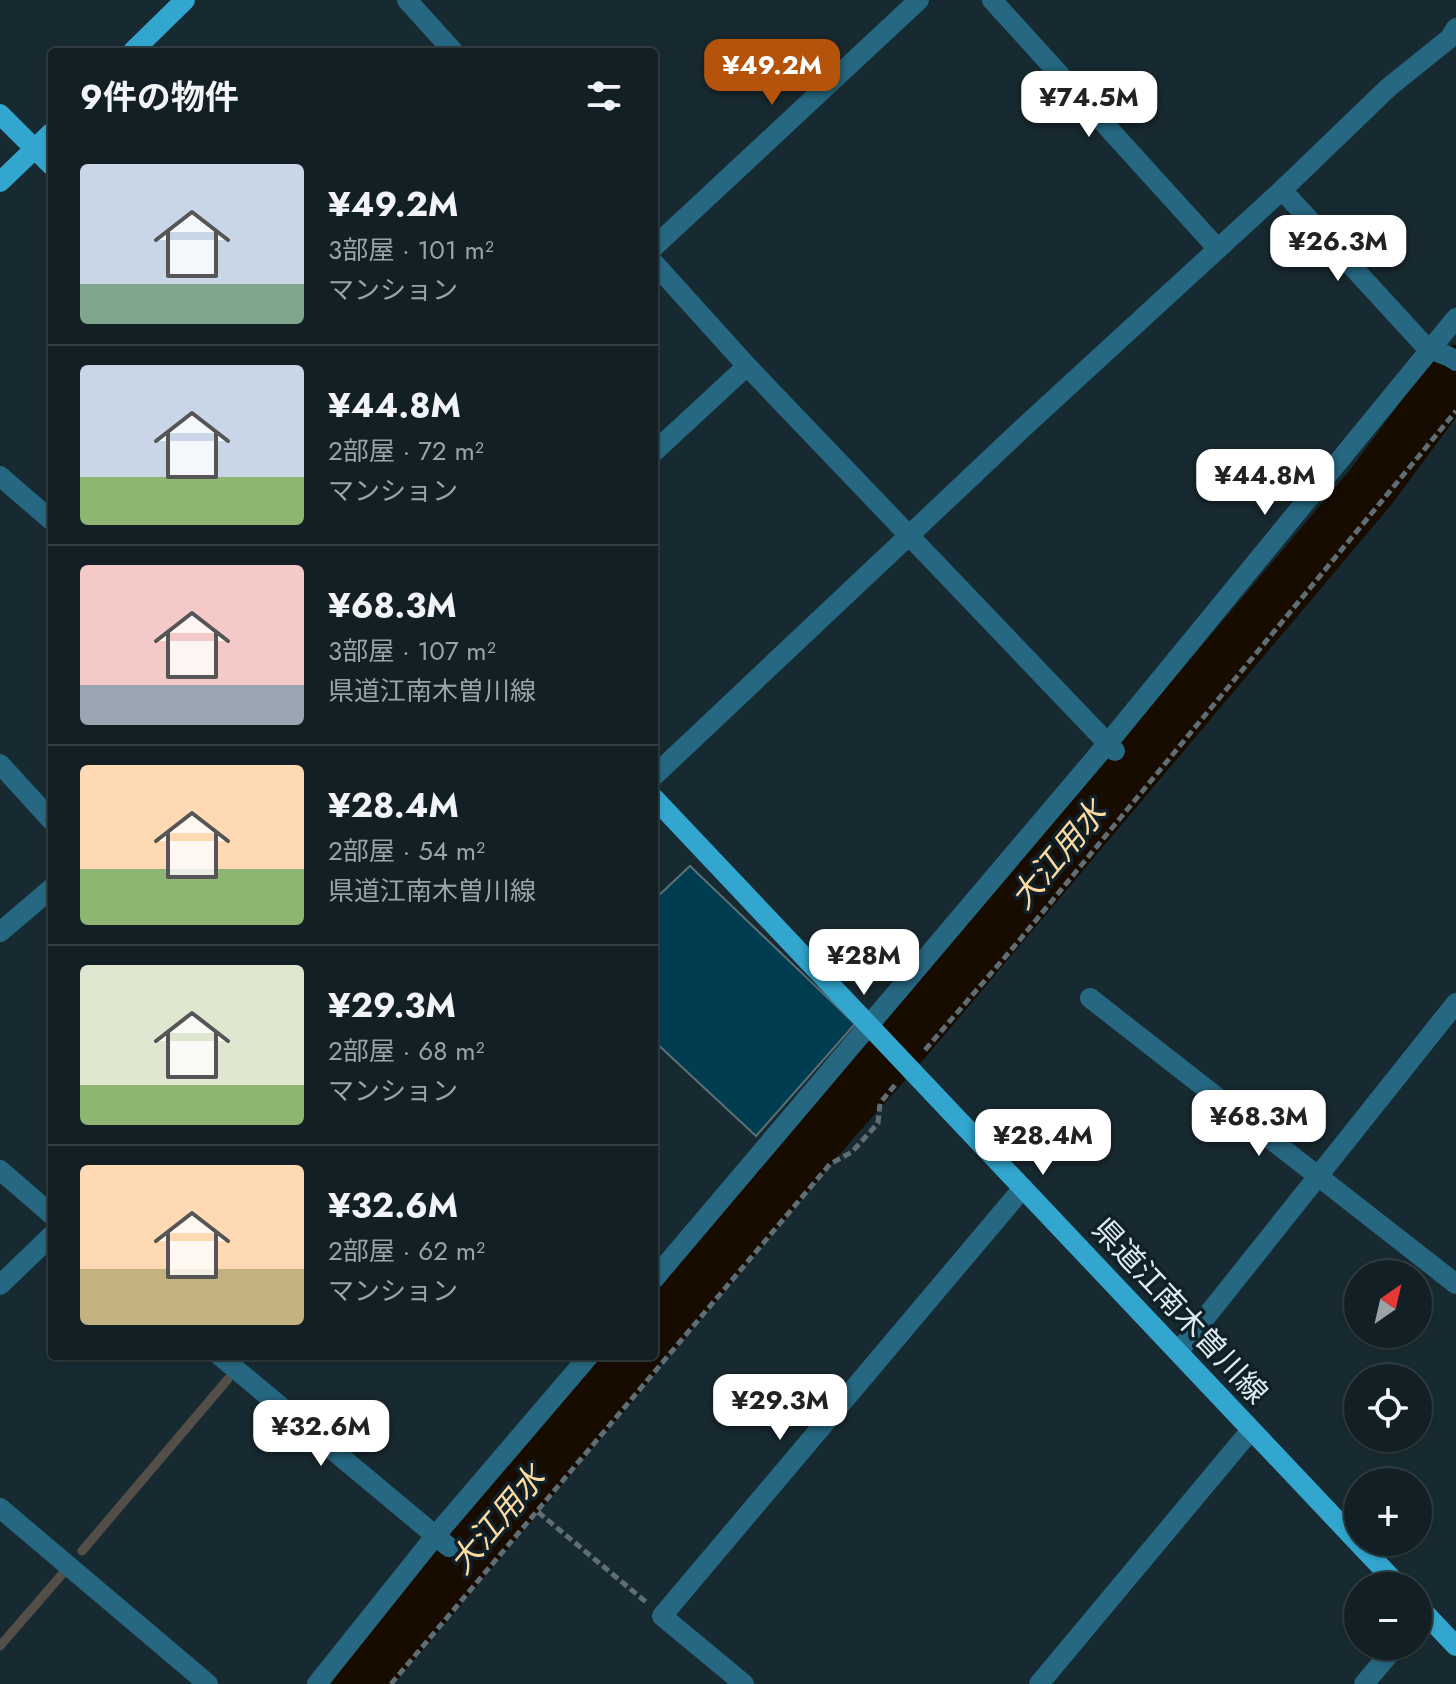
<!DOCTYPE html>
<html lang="ja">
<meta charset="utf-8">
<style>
body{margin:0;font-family:Jost,"Noto Sans JP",sans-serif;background:#1b282d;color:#f1f3f6;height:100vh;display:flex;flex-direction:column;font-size:30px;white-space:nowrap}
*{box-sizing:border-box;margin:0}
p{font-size:26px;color:#9ca3a7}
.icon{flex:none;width:44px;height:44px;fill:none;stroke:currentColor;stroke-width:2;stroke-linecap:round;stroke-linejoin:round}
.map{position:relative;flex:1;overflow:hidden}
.sheet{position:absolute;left:48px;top:48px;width:610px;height:1312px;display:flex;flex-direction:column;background:#122025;border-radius:8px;box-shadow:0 2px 6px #0004,0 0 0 2px #313e42}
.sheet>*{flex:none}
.needle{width:52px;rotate:34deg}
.buttons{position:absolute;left:1344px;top:1260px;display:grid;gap:16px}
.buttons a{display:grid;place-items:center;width:88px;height:88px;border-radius:50%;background:#122025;box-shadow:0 2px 6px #0004,0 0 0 2px #313e42;font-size:40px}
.price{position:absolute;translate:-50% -68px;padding:0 18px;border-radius:16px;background:#fff;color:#222;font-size:26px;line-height:52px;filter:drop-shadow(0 2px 4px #0008)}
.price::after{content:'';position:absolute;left:50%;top:48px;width:24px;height:18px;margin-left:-12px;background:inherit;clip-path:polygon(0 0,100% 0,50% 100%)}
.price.active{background:#b45309;color:#fff}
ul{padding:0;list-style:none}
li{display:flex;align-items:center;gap:24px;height:200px;padding:0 32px}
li+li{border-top:2px solid #313e42}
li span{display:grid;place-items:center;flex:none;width:224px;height:160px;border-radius:8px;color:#555}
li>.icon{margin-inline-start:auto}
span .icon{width:96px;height:96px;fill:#fffc;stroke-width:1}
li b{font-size:34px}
h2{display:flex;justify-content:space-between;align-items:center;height:96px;padding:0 32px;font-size:34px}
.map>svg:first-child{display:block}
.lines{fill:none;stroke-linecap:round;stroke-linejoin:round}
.stream{stroke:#544e48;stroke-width:9}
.river{stroke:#180b00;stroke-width:54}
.building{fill:#003d51;stroke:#5b6f77;stroke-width:2}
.path{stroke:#5f6e75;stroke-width:5;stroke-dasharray:8 4;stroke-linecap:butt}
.minor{stroke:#266882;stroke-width:20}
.major{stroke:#32a6cf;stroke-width:20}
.labels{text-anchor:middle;stroke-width:7;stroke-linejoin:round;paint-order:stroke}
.street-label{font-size:30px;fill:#dfeaef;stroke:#0f2028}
.water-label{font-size:32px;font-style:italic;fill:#fedaa0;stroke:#0f2028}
</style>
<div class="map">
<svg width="1456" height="1684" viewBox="0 0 1456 1684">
<rect width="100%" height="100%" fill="#182a31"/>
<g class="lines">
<path class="stream" d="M82,1551L228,1379
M0,1646L64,1572"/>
<path class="river" d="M654,1333L836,1117L903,1042L1371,487L1456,372
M359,1684L635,1356"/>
</g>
<path class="building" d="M690,866L855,1024L756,1136L654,1041V900Z"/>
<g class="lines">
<path class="path" d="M925,1050L1018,942L1456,411
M538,1512L646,1602
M391,1684L830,1164L852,1152L878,1123L880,1103L895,1085"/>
<path class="minor" d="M407,0L454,52
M992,0L1218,249
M1282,190L1425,346C1435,353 1446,353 1456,361
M654,247L919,0
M654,263L747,366L1115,751
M654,452L747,366
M0,476L52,521
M0,764L52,821
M654,776L1025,426L1282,190L1389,87L1450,38L1456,28
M0,932L52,888
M1090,998L1456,1284
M0,1170L52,1215
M654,1279L1108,743L1456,318
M0,1285L52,1235
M1178,1352L1456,1003
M220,1356L449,1547
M0,1508L208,1684
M317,1684L436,1535L589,1356
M744,1684L662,1616L1023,1188
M1039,1684L1251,1430
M1364,1684L1396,1646"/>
<path class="major" d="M132,52L185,0
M0,114L52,166
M0,182L52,132
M654,798L1399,1586
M1418,1606L1456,1646"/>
</g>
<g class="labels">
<g class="street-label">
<text transform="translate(1180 1311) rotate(47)" y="10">県道江南木曽川線</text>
</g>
<g class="water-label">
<text transform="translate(1058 855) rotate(-50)" y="11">大江用水</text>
<text transform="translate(497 1520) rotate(-50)" y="11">大江用水</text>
</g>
</g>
</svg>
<div class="buttons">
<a><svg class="needle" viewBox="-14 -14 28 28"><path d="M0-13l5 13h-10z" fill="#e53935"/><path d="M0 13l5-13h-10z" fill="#9ca3a7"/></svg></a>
<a><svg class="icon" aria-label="locate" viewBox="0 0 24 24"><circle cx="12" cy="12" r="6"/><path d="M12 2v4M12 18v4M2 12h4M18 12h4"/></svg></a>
<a>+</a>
<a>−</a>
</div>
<b class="price active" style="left:772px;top:107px">¥49.2M</b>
<b class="price" style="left:1089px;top:139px">¥74.5M</b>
<b class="price" style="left:1338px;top:283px">¥26.3M</b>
<b class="price" style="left:1265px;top:517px">¥44.8M</b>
<b class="price" style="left:864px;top:997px">¥28M</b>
<b class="price" style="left:1259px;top:1158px">¥68.3M</b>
<b class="price" style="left:1043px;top:1177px">¥28.4M</b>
<b class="price" style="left:780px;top:1442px">¥29.3M</b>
<b class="price" style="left:321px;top:1468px">¥32.6M</b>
<section class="sheet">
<h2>9件の物件<svg class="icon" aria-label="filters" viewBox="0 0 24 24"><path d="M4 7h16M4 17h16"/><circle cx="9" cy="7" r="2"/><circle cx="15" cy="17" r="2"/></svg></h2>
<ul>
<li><span style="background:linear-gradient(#c9d6e8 75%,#7fa58c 0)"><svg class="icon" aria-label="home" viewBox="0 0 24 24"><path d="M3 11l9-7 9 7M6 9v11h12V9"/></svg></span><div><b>¥49.2M</b><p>3部屋 · 101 m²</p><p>マンション</p></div></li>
<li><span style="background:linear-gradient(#c9d6e8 70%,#8fb573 0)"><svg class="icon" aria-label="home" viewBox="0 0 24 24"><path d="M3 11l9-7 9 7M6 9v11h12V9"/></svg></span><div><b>¥44.8M</b><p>2部屋 · 72 m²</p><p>マンション</p></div></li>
<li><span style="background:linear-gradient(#f6c9c9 75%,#9aa5b1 0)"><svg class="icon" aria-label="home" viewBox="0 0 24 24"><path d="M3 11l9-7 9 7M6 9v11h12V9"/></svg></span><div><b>¥68.3M</b><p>3部屋 · 107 m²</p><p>県道江南木曽川線</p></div></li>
<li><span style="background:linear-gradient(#ffd9b3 65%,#8fb573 0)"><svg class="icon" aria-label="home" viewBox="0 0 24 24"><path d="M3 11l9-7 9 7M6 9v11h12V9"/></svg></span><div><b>¥28.4M</b><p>2部屋 · 54 m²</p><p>県道江南木曽川線</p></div></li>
<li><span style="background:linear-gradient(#dfe7d0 75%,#8fb573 0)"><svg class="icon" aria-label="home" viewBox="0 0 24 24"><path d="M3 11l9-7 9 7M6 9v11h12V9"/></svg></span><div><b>¥29.3M</b><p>2部屋 · 68 m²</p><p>マンション</p></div></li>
<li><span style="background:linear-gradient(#ffd9b3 65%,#c2b280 0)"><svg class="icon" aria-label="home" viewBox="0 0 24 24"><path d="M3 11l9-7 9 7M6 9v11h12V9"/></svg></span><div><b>¥32.6M</b><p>2部屋 · 62 m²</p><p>マンション</p></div></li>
</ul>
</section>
</div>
